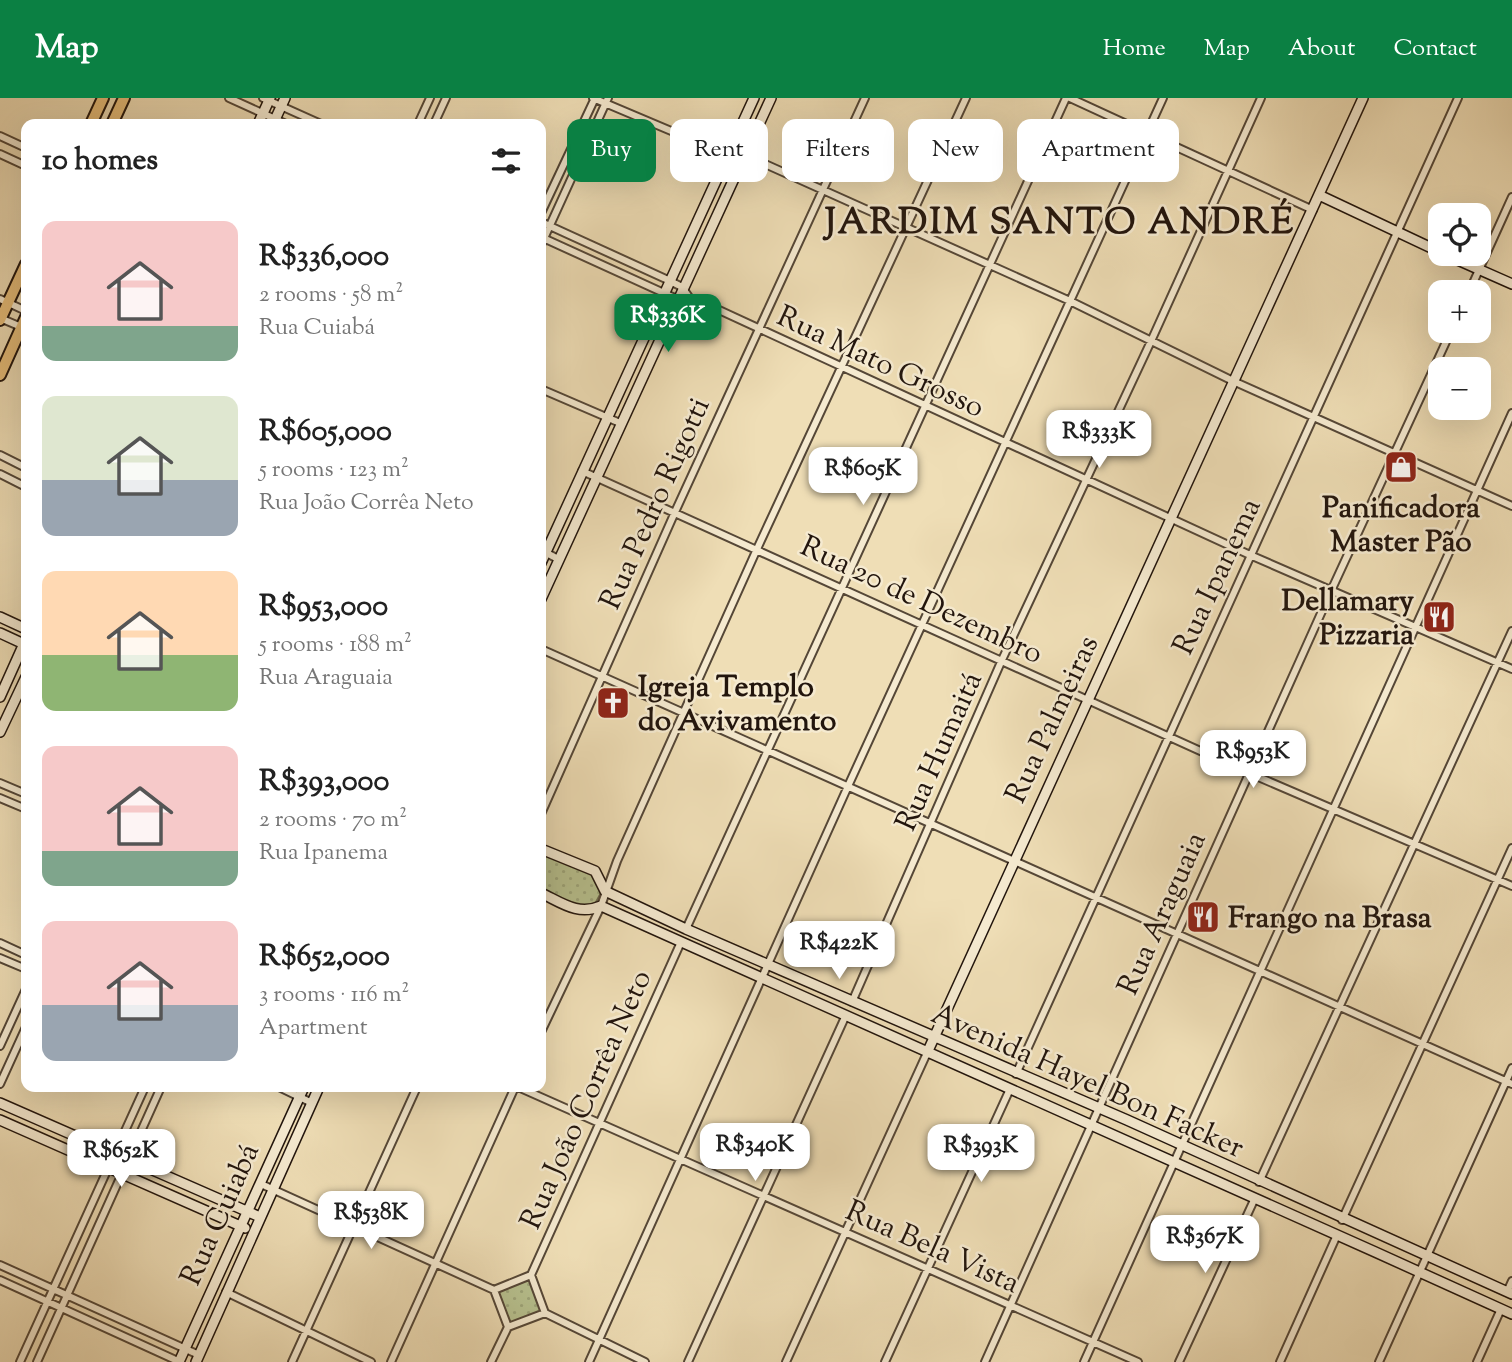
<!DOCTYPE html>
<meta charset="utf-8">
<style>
body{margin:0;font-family:"Sorts Mill Goudy",serif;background:#f2f2f2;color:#222;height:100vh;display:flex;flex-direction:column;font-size:26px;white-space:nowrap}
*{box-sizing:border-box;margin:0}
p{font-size:23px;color:#767676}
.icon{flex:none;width:38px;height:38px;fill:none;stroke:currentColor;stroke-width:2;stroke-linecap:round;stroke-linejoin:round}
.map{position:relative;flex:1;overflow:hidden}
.details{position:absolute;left:21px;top:21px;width:525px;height:973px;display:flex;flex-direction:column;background:#fff;border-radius:14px;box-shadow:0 7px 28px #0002}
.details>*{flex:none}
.guide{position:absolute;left:567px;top:21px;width:665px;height:63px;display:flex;gap:14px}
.controls{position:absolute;left:1428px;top:105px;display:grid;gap:14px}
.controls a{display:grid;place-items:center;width:63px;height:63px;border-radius:14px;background:#fff;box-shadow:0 7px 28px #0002;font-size:35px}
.price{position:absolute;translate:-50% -60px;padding:0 16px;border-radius:14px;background:#fff;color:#222;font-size:23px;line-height:46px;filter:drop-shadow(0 2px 4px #0008)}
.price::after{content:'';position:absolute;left:50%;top:42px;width:21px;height:16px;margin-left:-10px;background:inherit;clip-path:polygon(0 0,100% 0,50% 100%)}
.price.on{background:#0b8043;color:#fff}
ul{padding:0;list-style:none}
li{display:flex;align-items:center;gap:21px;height:175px;padding:0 21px}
li span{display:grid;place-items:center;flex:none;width:196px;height:140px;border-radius:14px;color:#555}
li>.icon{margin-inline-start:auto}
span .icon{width:84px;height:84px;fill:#fffc;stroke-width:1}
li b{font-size:30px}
h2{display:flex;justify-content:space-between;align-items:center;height:84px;padding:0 21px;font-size:30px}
.pill{padding:0 24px;border-radius:14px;background:#fff;box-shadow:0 7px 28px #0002;font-size:24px;line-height:63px}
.pill.on{background:#0b8043;color:#fff}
header{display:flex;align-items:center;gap:42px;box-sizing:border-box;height:98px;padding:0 35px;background:#0b8043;color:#fff}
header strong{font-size:33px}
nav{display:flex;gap:38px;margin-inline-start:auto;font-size:24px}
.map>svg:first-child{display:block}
.park{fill:url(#park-dots);stroke:#6c6b4e;stroke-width:2}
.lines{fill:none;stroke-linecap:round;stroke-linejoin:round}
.street-casing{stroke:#554737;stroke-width:10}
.secondary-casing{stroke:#22150d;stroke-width:12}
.primary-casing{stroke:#22150d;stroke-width:14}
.street{stroke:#f5ead0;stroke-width:6}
.secondary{stroke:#f5ead0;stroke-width:9}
.primary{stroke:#e8bf7b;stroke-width:10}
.labels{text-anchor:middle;stroke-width:5;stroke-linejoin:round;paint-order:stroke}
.street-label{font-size:30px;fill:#22150d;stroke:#f5ead0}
.poi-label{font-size:30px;font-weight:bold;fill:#22150d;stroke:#f5ead0;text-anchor:start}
.district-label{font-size:37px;font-weight:bold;letter-spacing:2px;fill:#22150d;stroke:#f5ead0}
</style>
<header>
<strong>Map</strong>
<nav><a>Home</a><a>Map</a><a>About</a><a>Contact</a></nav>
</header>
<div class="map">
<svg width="1512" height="1264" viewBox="0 0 1512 1264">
<defs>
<pattern id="park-dots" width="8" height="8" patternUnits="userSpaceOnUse" patternTransform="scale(1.75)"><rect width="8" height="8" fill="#b7c18f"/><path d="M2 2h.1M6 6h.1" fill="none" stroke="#9da57a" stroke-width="1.8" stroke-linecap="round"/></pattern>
</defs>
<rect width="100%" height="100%" fill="#efdeb6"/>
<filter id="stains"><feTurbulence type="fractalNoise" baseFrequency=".00286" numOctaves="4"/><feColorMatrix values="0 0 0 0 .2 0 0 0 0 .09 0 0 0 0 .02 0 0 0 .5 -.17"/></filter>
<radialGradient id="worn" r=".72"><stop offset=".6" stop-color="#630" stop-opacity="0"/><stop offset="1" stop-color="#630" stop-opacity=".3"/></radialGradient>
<path class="park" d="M541,753L595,777L602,793L595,806L582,810L541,791Z
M530,1180L542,1214L509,1227L496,1193Z"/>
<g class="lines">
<defs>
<path id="street" d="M229,0L286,26
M263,0L321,26
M593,0L728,57H745L1070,203L1233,283L1512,408
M1070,0L1313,112
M418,26L430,0
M434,26L446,0
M0,38L26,50
M0,56L26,68
M541,115L595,0
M541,124L668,182L682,189L691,202
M541,139L677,201L691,202L719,212L1250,457L1512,571
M541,147L608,0
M1469,194L1512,99
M0,201L26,213
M0,220L26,231
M541,291L620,325
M0,357L26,370
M582,373L1249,675L1512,788
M0,376L26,389
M541,452L558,461
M541,551L1512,986
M0,685L26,696
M0,700L26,711
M541,716L675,414L865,0
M686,831L1066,0
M0,845L26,857
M0,860L26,871
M852,904L1001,564L1152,241L1261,0
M541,934L601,808L617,763L757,451L966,0
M0,948L26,891
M1016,976L1458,0
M0,986L26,929
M279,989L312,1005
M518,989L1138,1264
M1259,1084L1512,533
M261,1086L494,1192
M1342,1122L1512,750
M0,1167L199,1257
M531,1177L681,844
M531,1177L545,1215L508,1229L494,1192Z
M0,1182L180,1264
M226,1194L371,1264
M1507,1194L1512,1183
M545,1215L645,1264
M20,1264L145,989
M37,1264L161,989
M292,1264L417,989
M391,1264L515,989
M491,1264L508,1229
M589,1264L849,686L1163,0
M688,1264L846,917
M786,1264L927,955
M885,1264L1010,991
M985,1264L1331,493L1451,233
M1084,1264L1512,315
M1179,1264L1255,1100
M1280,1264L1337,1137
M1379,1264L1512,970
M1477,1264L1501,1211"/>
<path id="secondary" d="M258,26L270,0
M273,26L285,0
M1319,97L1440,154
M1444,156L1512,186
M541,465L754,0
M541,501L771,0
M0,519L26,531
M0,535L26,547
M0,599L26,541
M0,634L26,579
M541,751L595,773L605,793L686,831L1127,1022L1512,1196
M541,795C562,805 578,818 601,808C904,944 1209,1078 1512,1216
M927,955L1363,0
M0,1005L260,1119
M0,1022L245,1130
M179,1264L304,989
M196,1264L319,989"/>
<path id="primary" d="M91,26L103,0
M112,26L124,0
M0,222L26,166
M0,277L26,219"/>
</defs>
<use href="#street" class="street-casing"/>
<use href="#secondary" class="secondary-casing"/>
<use href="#primary" class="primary-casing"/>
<use href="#street" class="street"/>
<use href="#secondary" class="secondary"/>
<use href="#primary" class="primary"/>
</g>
<defs>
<symbol id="shop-square" viewBox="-11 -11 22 22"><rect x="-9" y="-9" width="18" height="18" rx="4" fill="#8f2418" stroke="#f5ead0"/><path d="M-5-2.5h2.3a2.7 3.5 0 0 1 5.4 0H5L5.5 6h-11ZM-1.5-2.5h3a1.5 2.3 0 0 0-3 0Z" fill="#fff"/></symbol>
<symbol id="restaurant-square" viewBox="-11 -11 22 22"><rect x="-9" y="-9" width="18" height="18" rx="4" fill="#8f2418" stroke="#f5ead0"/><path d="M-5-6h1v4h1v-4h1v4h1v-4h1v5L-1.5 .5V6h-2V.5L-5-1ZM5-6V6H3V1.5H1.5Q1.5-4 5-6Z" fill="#fff"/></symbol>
<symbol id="church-square" viewBox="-11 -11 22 22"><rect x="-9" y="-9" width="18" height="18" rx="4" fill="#8f2418" stroke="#f5ead0"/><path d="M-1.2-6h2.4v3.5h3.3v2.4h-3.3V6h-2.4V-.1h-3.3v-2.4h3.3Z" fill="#fff"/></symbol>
</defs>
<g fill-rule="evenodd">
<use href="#shop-square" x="1382" y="350" width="38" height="38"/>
<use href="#restaurant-square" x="1420" y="500" width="38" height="38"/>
<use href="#church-square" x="594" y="586" width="38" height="38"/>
<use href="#restaurant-square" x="1184" y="800" width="38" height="38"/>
</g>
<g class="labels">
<g class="street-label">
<text transform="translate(881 263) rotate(25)" y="10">Rua Mato Grosso</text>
<text transform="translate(654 405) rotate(-66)" y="10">Rua Pedro Rigotti</text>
<text transform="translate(1216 478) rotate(-65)" y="10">Rua Ipanema</text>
<text transform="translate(922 501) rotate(25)" y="10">Rua 20 de Dezembro</text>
<text transform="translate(1051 621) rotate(-65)" y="10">Rua Palmeiras</text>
<text transform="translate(938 653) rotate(-66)" y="10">Rua Humaitá</text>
<text transform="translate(1161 815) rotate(-66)" y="10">Rua Araguaia</text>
<text transform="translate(1088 982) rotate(24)" y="10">Avenida Hayel Bon Facker</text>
<text transform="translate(585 1001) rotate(-66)" y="10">Rua João Corrêa Neto</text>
<text transform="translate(219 1116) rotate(-66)" y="10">Rua Cuiabá</text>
<text transform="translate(933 1148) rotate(24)" y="10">Rua Bela Vista</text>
</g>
<g class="poi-label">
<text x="1401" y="419" text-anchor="middle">Panificadora<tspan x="1401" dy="34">Master Pão</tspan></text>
<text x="1414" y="512" text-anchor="end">Dellamary<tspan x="1414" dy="34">Pizzaria</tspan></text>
<text x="638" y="598">Igreja Templo<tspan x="638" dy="34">do Avivamento</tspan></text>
<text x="1228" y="829">Frango na Brasa</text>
</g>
<g class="district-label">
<text x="1060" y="135">JARDIM SANTO ANDRÉ</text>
</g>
</g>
<rect width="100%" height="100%" filter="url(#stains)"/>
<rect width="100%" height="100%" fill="url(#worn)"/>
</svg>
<div class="controls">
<a><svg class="icon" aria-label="locate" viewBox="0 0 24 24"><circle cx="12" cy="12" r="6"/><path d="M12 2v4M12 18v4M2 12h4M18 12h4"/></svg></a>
<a>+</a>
<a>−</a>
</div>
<b class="price on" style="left:668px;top:256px">R$336K</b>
<b class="price" style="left:1099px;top:372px">R$333K</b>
<b class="price" style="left:863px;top:409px">R$605K</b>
<b class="price" style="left:1253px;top:692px">R$953K</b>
<b class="price" style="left:839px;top:883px">R$422K</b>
<b class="price" style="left:755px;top:1085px">R$340K</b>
<b class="price" style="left:981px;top:1086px">R$393K</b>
<b class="price" style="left:121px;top:1091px">R$652K</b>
<b class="price" style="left:371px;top:1153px">R$538K</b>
<b class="price" style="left:1205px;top:1177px">R$367K</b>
<div class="guide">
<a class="pill on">Buy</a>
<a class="pill">Rent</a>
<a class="pill">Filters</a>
<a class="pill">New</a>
<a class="pill">Apartment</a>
</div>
<section class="details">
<h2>10 homes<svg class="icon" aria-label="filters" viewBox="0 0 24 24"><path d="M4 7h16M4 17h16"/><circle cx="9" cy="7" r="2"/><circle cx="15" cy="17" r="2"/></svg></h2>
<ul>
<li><span style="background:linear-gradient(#f6c9c9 75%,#7fa58c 0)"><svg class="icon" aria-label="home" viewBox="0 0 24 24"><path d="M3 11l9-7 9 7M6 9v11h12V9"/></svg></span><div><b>R$336,000</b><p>2 rooms · 58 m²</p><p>Rua Cuiabá</p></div></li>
<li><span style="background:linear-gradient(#dfe7d0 60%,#9aa5b1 0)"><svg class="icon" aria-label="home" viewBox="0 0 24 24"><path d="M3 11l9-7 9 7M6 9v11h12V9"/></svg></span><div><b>R$605,000</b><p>5 rooms · 123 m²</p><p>Rua João Corrêa Neto</p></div></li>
<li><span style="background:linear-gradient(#ffd9b3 60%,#8fb573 0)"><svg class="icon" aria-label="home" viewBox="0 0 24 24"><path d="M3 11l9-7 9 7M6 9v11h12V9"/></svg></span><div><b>R$953,000</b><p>5 rooms · 188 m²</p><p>Rua Araguaia</p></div></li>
<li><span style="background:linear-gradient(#f6c9c9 75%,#7fa58c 0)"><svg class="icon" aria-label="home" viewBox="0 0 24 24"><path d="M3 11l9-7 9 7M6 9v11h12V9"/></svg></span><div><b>R$393,000</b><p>2 rooms · 70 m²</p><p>Rua Ipanema</p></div></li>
<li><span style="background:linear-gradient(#f6c9c9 60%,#9aa5b1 0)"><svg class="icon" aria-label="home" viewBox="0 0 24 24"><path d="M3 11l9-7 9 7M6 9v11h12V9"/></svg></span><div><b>R$652,000</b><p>3 rooms · 116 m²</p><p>Apartment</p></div></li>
</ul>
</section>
</div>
